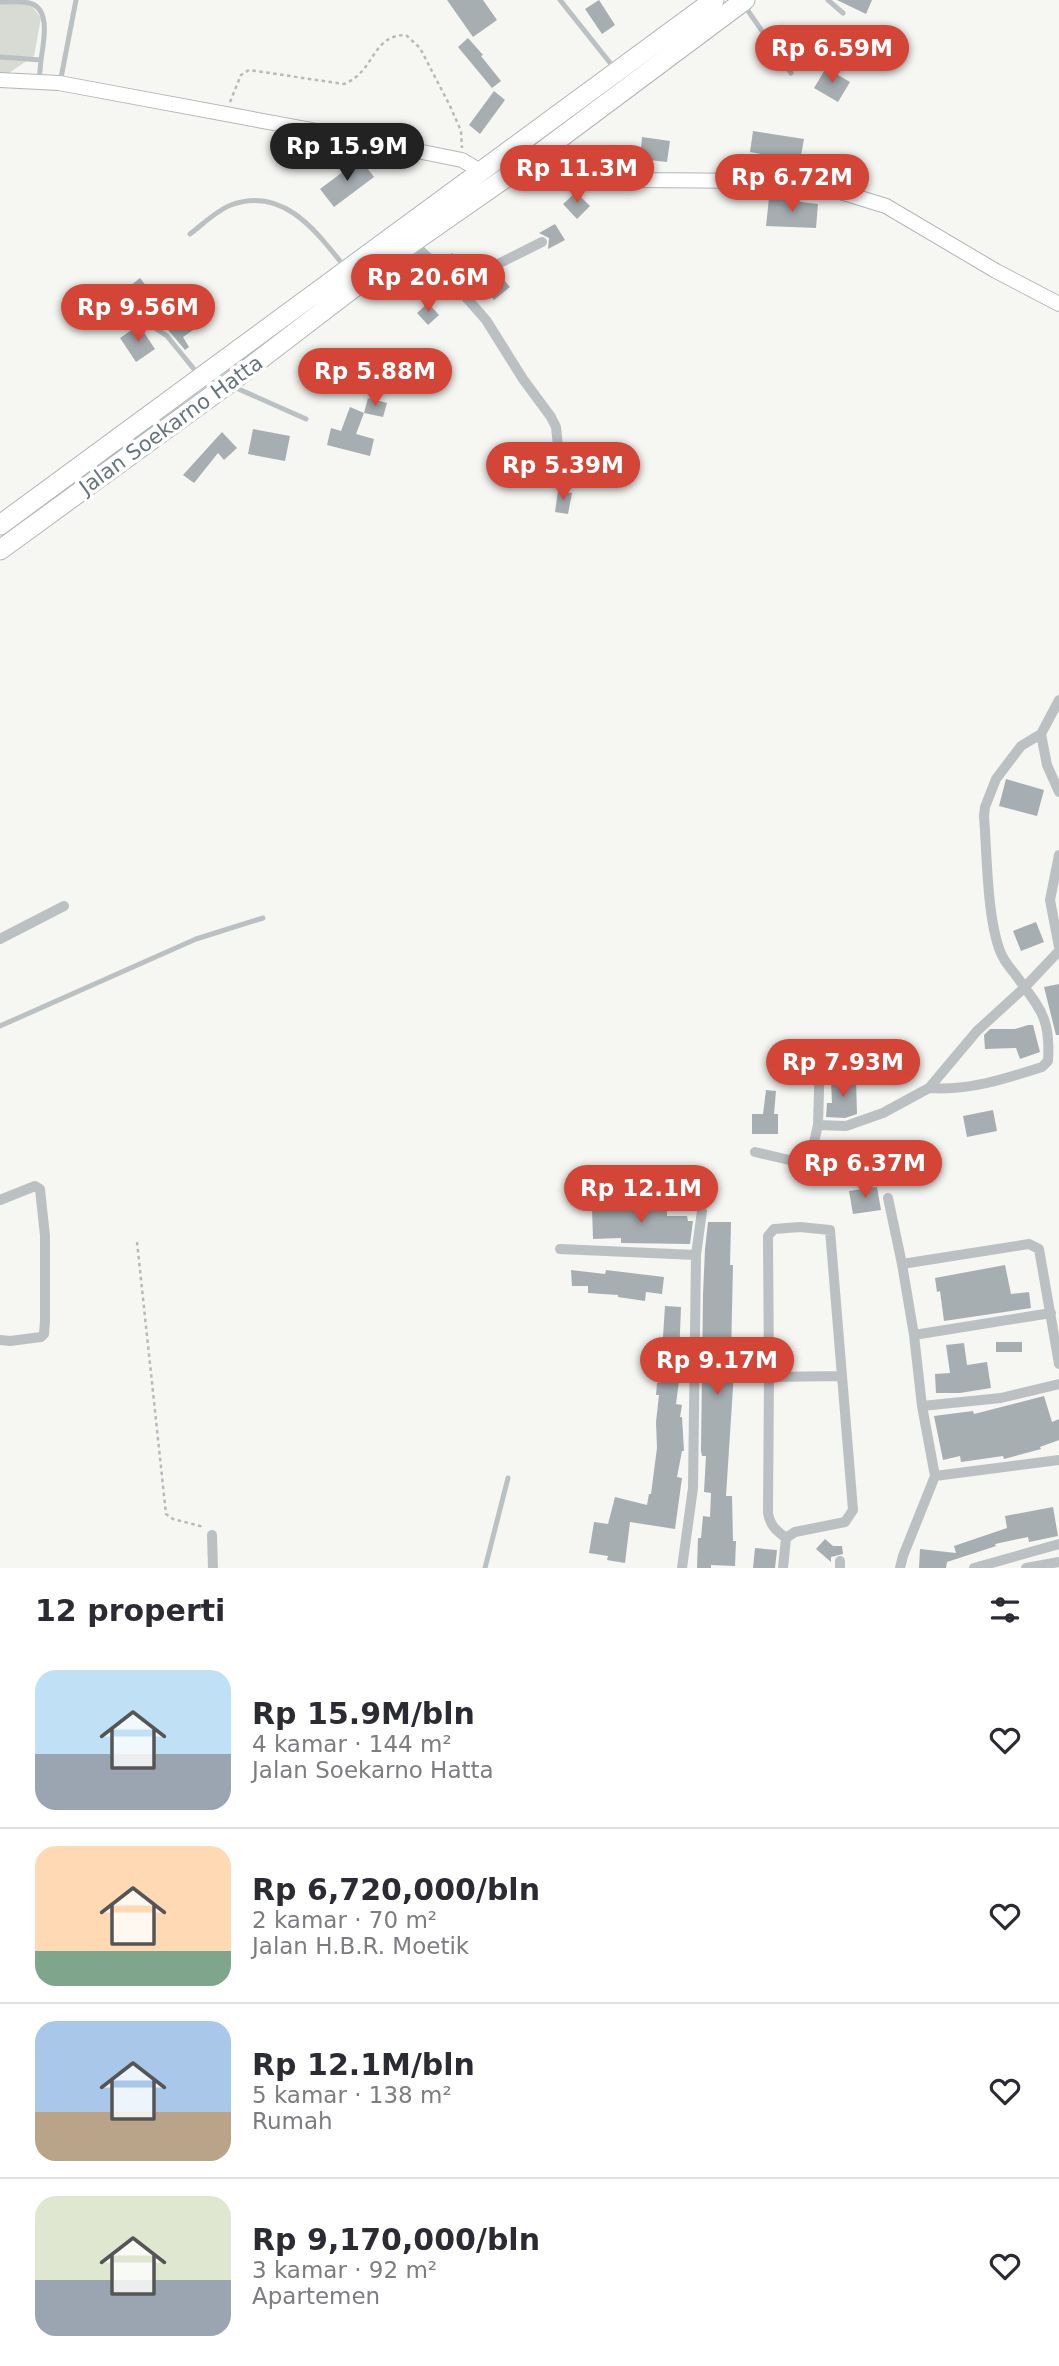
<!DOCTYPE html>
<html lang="id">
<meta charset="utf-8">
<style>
body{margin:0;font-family:"DejaVu Sans",sans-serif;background:#f2f2f3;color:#2b2b33;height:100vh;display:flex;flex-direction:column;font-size:26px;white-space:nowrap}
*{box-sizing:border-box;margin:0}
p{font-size:23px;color:#7c7c81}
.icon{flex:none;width:38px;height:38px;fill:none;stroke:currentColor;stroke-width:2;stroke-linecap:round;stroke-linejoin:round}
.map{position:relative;height:1568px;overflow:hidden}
.side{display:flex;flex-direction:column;background:#fff;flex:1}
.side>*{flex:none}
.price{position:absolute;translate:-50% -60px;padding:0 16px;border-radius:24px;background:#d24537;color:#fff;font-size:23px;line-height:46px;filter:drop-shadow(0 2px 4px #0008)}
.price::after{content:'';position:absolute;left:50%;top:42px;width:21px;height:16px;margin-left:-10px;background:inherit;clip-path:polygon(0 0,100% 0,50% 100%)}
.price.on{background:#222;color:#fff}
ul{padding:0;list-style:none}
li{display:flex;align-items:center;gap:21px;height:175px;padding:0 35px}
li+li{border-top:2px solid #e1e1e2}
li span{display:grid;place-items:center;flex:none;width:196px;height:140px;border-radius:21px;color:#555}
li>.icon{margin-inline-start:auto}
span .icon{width:84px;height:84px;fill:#fffc;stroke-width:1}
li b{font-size:30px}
h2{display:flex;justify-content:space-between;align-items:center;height:84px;padding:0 35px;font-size:30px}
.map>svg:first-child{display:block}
.green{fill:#d7dbd3}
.building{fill:#a6aeb2}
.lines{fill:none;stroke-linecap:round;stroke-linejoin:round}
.secondary-casing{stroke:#b0b7b9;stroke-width:16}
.highway-casing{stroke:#b1b6b8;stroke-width:21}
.path{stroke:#b6babc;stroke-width:2.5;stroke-dasharray:3.5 3.5;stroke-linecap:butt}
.lane{stroke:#bbc1c3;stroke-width:5}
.street{stroke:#bbc1c3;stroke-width:10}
.secondary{stroke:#fff;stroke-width:14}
.highway{stroke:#fff;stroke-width:19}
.labels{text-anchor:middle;stroke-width:7;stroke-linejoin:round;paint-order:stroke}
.street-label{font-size:21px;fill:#64757b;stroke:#fff}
</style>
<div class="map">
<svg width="1059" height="1568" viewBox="0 0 1059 1568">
<rect width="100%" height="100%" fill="#f6f6f3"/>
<path class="green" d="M0,0H27L41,18L34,56L0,79Z"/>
<path class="building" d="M447,0H483L497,20L473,37Z
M599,0L615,25L602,34L585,9Z
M837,0H872L866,14Z
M468,38L483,55L481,56L501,81L492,88L458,47Z
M863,47L897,49L896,65L862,63Z
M826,68L850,82L838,102L814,88Z
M494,91L505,100L480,134L469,125Z
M753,131L804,139L800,161L750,152Z
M642,137L670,141L667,162L640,159Z
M360,159L374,177L334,207L320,189Z
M576,192L590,206L577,219L563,204Z
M769,198L818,204L816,228L766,226Z
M555,224L565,240L548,249L549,238L539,233Z
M452,253L462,265L453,271L443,260Z
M498,273L510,287L494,300L481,284Z
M140,278L158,301L160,299L175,324L198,308L206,321L183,337L189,347L185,350L159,319L149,325L125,290Z
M428,303L439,315L428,325L417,313Z
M139,325L155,349L136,362L120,338Z
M346,361L364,365L359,386L342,381Z
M391,371L409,375L406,393L387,390Z
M368,398L387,403L383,417L364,413Z
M350,407L364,413L356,434L374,439L370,456L327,445L331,428L341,431Z
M253,429L290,436L285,461L248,454Z
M222,432L237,448L224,460L218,453L194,483L183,475Z
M558,491L572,493L568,514L555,512Z
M1006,779L1044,790L1037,816L999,806Z
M1036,922L1044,942L1021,951L1013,931Z
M1059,984V1035H1056L1044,987Z
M1028,1025H1033L1040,1052L1020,1059L1016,1048L985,1049L984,1035L990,1029H1015Z
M856,1079L857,1114L845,1118L826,1117L827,1103H832L831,1081Z
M766,1090L776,1091L774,1114H778V1134H752V1114H763Z
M993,1110L997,1131L967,1137L963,1116Z
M877,1187L881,1210L853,1214L849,1191Z
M625,1206L667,1208V1216H687L688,1221H693L690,1244L621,1243V1238L593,1239L592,1208Z
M708,1222H731L730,1265H733L731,1355L735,1356L726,1496H732L733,1541H736L735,1566L711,1565V1568H697L698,1538H701L703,1516L710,1517L711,1493L704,1492L706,1456H702L701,1451L703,1295L705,1249Z
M1005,1265L1011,1294L1029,1292L1031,1308L944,1321L940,1291L937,1292L935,1278Z
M571,1270L605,1274L606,1270L664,1277L662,1294L646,1292L645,1301L618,1297V1295L588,1293V1286H572Z
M665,1306L681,1307L679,1358H682L676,1404L682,1405L680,1417H682L684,1451H682L677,1477L682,1478L675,1529L630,1522L625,1563L607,1560L608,1556L589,1553L594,1522L608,1524L615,1497L647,1505L649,1494H651L657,1448L656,1422L659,1395H656L657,1383H660Z
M996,1342H1022V1352H996Z
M964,1343L967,1365L987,1362L991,1388L960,1393H936L935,1374L950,1373L946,1345Z
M1044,1396L1052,1422L1059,1419V1440L1040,1447L1041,1449L1004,1459L1003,1456L961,1462L960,1456L943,1460L934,1416L973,1411L974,1414Z
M1053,1507L1058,1536L1029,1542L1028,1537L995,1544L996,1546L947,1562L946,1568H919L920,1549L956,1553L954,1546L1007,1528L1005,1516Z
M825,1539L833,1546H842L843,1554L831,1557V1562L816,1549Z
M755,1548L777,1550L775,1568H753Z"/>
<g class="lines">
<defs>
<path id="secondary" d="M0,80L59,83L333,134L462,160L482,172
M528,162L635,180L763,181L834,190L886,206L996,271L1059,304"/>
<path id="highway" d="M0,525L714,0
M0,550L228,384L412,243L528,162L745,0"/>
</defs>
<use href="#secondary" class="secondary-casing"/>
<use href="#highway" class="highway-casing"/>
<path class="path" d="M230,102L241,75L249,70L344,84C376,71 371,35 406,35L420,48L450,106L461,131L462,148
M137,1242L166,1514L173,1519L204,1527"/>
<path class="lane" d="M560,0L615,69
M828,0L843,13
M0,2C9,2 20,1 29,3C52,8 43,44 41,60L0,57
M744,5L791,73
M39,81L41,60
M60,83L76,0
M190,234C202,225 217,210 231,205C283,186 316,231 344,266
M155,328L167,336L198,374
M234,387L306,419
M0,1026L196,939L263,918
M485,1568L508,1478"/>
<path class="street" d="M412,243L442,270L486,320L523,379L551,417L556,427L560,466L565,476
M460,290L486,270L542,242
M1041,734L1047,765L1059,792
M1059,855L1050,900L1059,947
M0,939L64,906
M820,1056L818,1125L846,1126L883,1113L929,1088L977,1031L1024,988L1059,951
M929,1088C968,1091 1005,1079 1042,1067L1048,1061C1051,1016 1039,1008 1015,974C1009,967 1003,959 1000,951C987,917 987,854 984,816L985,807L996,779L1021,746L1041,734L1059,700
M755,1152L798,1162C814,1156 814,1140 818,1125
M888,1198L902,1264L914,1335L922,1406L935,1476L903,1556L900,1568
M0,1200L35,1186L40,1189L45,1236V1321L44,1334L41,1337L10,1341L0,1340
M560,1249L696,1255
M902,1264L1029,1244L1039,1249L1059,1364
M914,1335L1051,1313
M842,1376L853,1510L845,1522L795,1532L786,1538C777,1531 770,1526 768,1513L769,1377Z
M769,1377L768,1236L774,1229L800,1227L830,1230L842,1376
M922,1406L1001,1398L1059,1384
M935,1476L1059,1460
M212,1535L213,1568
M682,1568L693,1488L696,1255L702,1211
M783,1568L786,1538
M840,1568V1561
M974,1568L1059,1544
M1026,1568L1059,1562"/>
<use href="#secondary" class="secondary"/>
<use href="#highway" class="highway"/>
</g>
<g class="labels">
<g class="street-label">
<text transform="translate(171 425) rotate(-36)" y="7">Jalan Soekarno Hatta</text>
</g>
</g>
</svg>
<b class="price" style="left:832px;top:85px">Rp 6.59M</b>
<b class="price on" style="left:347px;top:183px">Rp 15.9M</b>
<b class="price" style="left:577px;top:205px">Rp 11.3M</b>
<b class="price" style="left:792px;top:214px">Rp 6.72M</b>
<b class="price" style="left:428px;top:314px">Rp 20.6M</b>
<b class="price" style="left:138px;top:344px">Rp 9.56M</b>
<b class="price" style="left:375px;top:408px">Rp 5.88M</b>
<b class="price" style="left:563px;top:502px">Rp 5.39M</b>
<b class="price" style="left:843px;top:1099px">Rp 7.93M</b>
<b class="price" style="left:865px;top:1200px">Rp 6.37M</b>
<b class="price" style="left:641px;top:1225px">Rp 12.1M</b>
<b class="price" style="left:717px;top:1397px">Rp 9.17M</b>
</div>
<section class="side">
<h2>12 properti<svg class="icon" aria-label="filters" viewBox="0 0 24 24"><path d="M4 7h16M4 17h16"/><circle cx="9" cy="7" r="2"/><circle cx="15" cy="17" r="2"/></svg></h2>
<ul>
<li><span style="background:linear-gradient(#bfe0f5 60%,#9aa5b1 0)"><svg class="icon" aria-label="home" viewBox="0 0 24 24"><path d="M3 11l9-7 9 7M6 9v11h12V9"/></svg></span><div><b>Rp 15.9M/bln</b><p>4 kamar · 144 m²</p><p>Jalan Soekarno Hatta</p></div><svg class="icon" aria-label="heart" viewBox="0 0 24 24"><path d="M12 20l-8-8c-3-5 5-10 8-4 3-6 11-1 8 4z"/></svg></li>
<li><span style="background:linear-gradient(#ffd9b3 75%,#7fa58c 0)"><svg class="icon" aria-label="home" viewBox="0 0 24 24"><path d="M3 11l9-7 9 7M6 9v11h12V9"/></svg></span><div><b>Rp 6,720,000/bln</b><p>2 kamar · 70 m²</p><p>Jalan H.B.R. Moetik</p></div><svg class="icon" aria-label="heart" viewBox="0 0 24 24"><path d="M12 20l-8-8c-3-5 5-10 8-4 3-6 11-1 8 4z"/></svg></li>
<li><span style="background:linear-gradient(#a9c7e8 65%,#b9a48a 0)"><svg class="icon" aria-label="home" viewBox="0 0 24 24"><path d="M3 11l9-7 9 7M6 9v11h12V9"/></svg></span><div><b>Rp 12.1M/bln</b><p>5 kamar · 138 m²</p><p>Rumah</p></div><svg class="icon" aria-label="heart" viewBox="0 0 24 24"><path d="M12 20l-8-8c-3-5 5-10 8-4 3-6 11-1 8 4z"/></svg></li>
<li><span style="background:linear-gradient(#dfe7d0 60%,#9aa5b1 0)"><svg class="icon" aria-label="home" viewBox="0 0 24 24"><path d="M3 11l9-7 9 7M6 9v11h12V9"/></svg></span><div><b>Rp 9,170,000/bln</b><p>3 kamar · 92 m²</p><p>Apartemen</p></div><svg class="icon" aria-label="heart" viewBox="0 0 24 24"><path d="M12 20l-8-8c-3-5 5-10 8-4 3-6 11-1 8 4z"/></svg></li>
</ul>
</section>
